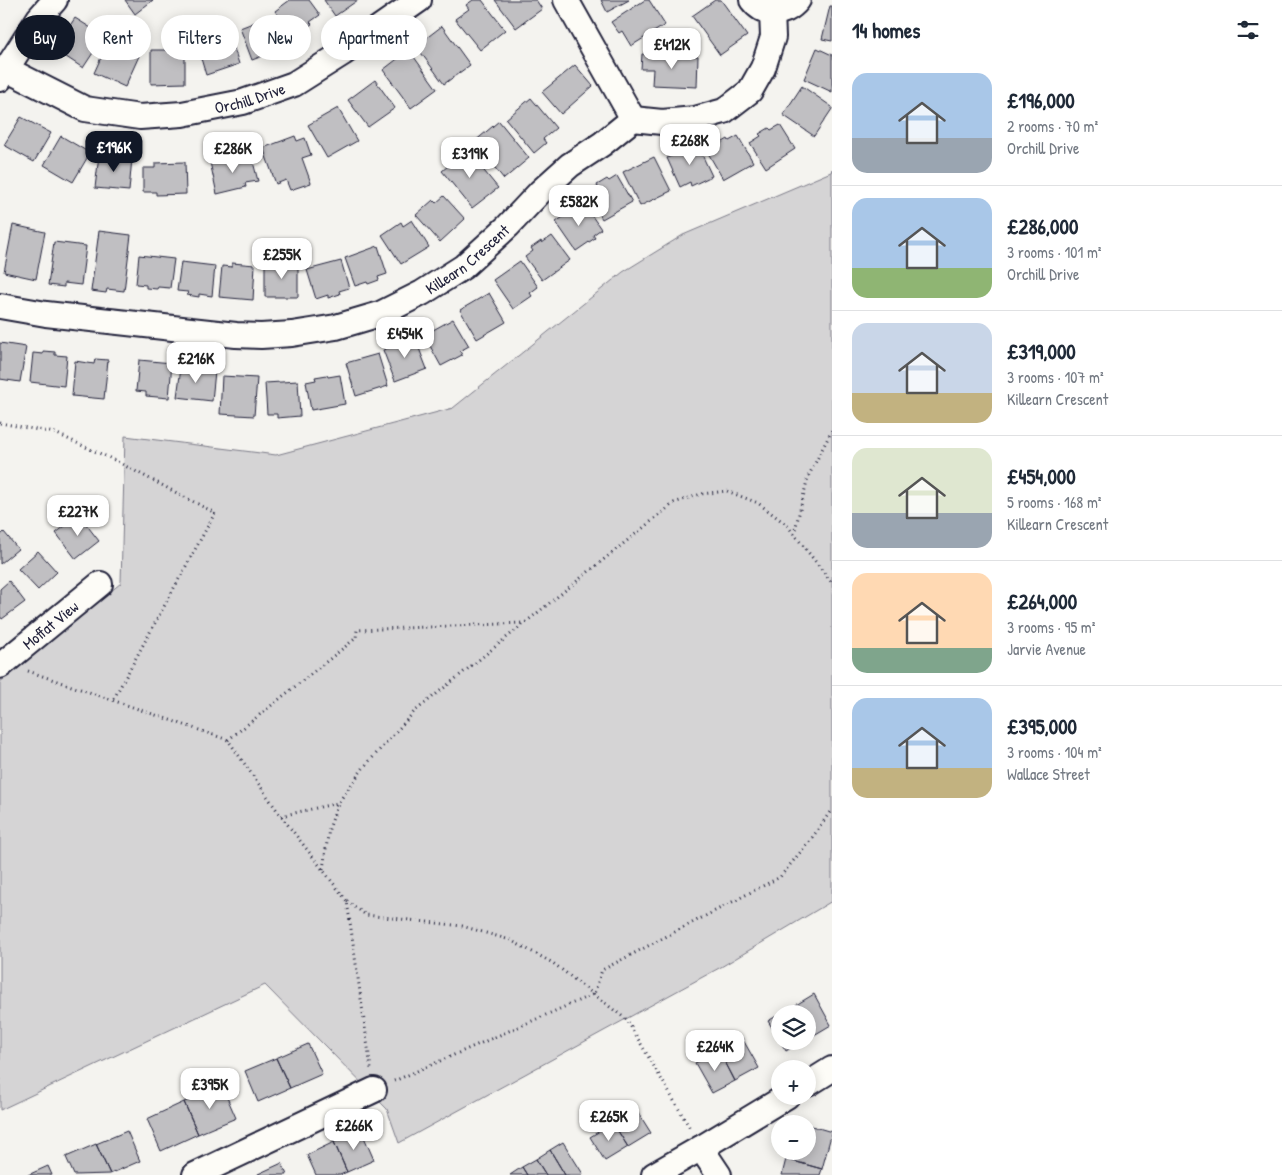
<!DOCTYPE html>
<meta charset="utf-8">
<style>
body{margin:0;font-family:"Patrick Hand",sans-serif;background:#f2f2f3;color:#1f2937;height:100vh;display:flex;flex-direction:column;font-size:19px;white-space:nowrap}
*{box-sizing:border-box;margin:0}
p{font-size:16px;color:#747a83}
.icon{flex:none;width:28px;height:28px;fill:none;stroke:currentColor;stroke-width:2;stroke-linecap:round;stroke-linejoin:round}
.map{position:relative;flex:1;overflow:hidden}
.side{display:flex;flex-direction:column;background:#fff;width:450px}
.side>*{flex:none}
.top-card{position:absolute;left:15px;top:15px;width:475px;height:45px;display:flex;gap:10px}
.fabs{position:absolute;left:771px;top:1005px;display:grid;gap:10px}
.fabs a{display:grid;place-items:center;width:45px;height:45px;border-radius:50%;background:#fff;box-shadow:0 2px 12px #0003;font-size:25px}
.price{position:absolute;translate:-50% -42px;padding:0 11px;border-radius:10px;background:#fff;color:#222;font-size:16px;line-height:32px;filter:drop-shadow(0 1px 2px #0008)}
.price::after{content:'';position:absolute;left:50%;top:30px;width:15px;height:11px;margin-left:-8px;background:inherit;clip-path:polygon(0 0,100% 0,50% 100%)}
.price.selected{background:#111827;color:#fff}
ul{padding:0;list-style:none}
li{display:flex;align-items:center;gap:15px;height:125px;padding:0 20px}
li+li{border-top:1px solid #e0e1e3}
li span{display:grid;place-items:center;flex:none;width:140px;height:100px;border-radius:15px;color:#555}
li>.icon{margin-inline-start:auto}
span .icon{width:60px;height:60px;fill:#fffc;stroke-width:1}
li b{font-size:21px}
h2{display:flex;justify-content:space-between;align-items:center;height:60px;padding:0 20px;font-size:21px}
.chip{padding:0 18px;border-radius:22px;background:#fff;box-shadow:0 2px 12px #0003;font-size:18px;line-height:45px}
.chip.selected{background:#111827;color:#fff}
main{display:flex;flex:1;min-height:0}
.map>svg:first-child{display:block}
.green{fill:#d5d4d5;stroke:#7c7b88}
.building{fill:#c0bfc2;stroke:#22223b}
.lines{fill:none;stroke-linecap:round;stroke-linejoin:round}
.minor-casing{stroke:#22223b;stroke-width:28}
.path{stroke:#22223b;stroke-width:3;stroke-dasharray:1 4;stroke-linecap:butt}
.minor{stroke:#fdfcf7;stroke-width:24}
.labels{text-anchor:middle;stroke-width:4.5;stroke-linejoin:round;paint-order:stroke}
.street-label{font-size:16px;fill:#22223b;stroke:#fdfcf7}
</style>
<main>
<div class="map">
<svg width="832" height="1175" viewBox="0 0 832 1175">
<rect width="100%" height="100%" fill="#f4f3ef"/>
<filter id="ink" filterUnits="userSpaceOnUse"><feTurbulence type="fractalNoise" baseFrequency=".02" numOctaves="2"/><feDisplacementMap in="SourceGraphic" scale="10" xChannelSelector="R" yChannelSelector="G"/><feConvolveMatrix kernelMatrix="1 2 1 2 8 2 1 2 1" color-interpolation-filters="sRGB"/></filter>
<g filter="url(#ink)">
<path class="green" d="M832,169V901L721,967L399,1143L387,1109L265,985L0,1110V682L121,583L125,436L276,455L453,408L623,272L683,235L831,172Z"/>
<path class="building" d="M125,0H153L135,14Z
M290,0H309L320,15L310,22L312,24L302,31L300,29L292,34L275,11Z
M324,0H358L335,16Z
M473,0H482L505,30L480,50L455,19L469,9L466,5Z
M495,0H536L542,9L516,28Z
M601,0H629L607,12Z
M645,0H649L665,25L631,46L622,31L619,33L611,22Z
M715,0H721L747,36L720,55L692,16Z
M830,6H832V41L822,39Z
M271,16L284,48L252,60L240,28Z
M75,18L104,36L83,68L54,49Z
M442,26L470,65L444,84L416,46Z
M229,32L239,64L206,75L196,42Z
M108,42L139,56L125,87L94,73Z
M817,48L832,55V92L804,79Z
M151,50H185V83L151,84Z
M409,50L437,89L411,108L383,70Z
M642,54L698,56L697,87L652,85L653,69H641Z
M575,65L593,86L561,114L542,92Z
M375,80L395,108L368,127L348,100Z
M802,86L832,107V109L814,136L783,115Z
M531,98L556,128L543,139L546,143L534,153L506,119Z
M338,108L357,141L327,158L308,125Z
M21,117L51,133L34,162L4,145Z
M499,121L529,158L504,179L474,142Z
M780,125L795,149L766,168L750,143L761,136L759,134L769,128L771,130Z
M61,136L90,153L73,182L44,165Z
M295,136L297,141L305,138L311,155L302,158L311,183L290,190L286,180L276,184L263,148Z
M738,136L753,162L723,179L708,153L719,147L718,145L728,139L729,141Z
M697,144L712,176L691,186L690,182L680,187L667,158Z
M467,150L498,188L472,208L442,171Z
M99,155L132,158L129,191L95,188Z
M239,156L240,161L252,158L258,181L245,183L246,187L217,194L210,162Z
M654,157L671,191L640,206L623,172Z
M185,162L186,194L156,195V192H143V168H155V163Z
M617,176L632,202L602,219L587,193L598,187L597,185L607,179L609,181Z
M444,196L465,219L440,242L416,215L433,200L436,203Z
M583,203L601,229L593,235L595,238L576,251L556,222Z
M412,220L429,247L401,264L382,235L401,222L403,226Z
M13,225L45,232L36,279L4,272Z
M99,231L131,235L124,291L107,289L106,293L91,291Z
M552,236L570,260L542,280L525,257L533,251L531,248L541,241L542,243Z
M54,242L86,246L81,285L64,283V287L48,285Z
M378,246L387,274L378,277L379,280L368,284L367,282L355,286L345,258Z
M139,255L174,259L170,288L158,287L157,289L146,288V285L136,284Z
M275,261H298V297H265V265H275Z
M341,261L349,288L339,291L340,294L328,298V295L316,299L307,270Z
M520,261L538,287L530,293L532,296L513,309L493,280Z
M181,262L215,266L212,296L199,294V297L187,295L188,292L177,291Z
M232,263L255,265L253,300L219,297L222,266L232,267Z
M489,293L506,322L477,339L460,310Z
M453,319L469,346L460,351L462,355L441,366L424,335Z
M415,338L427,369L395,381L383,350Z
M0,343L26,347L20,382L0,379Z
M43,351L55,352V355L67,356L64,386L30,382L33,353L43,354Z
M378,354L388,386L356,396L346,363Z
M95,359L108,360L104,399L72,396L75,361L94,364Z
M139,360L172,363L169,398L146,396V392L136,391Z
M191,366L203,367V370L215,371L212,401L177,397L181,368L191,369Z
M327,375L328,377L340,375L345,404L311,410L306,382L316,380L315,377Z
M222,376L257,378L254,416L220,414Z
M298,381L300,416L277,418V414H267L265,383Z
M79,515L99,541L76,559L56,533Z
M4,532L18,549L0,564V536Z
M38,551L57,572L38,590L18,569Z
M9,581L25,602L2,619L0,616V589Z
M814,994L831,1025L809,1038L808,1036V1014H794L791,1008Z
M780,1014V1041H803L786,1051L768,1021Z
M742,1038L759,1068L735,1081L719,1050Z
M308,1044L322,1074L290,1088L276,1058Z
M719,1050L735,1081L712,1093L695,1063Z
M276,1058L290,1088L258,1102L245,1071Z
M222,1086L236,1118L198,1134L184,1102Z
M184,1102L198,1134L161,1151L147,1119Z
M636,1109L651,1133L628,1147L613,1123Z
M613,1123L628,1147L605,1161L590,1137Z
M808,1125L832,1132L822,1169L786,1159L788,1151H808Z
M361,1130L374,1160L347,1172L334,1142Z
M127,1131L140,1161L110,1174L96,1144Z
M334,1142L347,1172L340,1175H316L307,1155Z
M563,1142L583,1174L582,1175H565L550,1150Z
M96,1144L110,1174L74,1175L66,1157Z
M550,1150L565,1175H546L536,1159Z
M536,1159L546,1175H527L522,1167Z
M786,1159L822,1169L820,1175H782Z
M282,1163L287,1175H258V1174Z
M48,1166L52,1175H28Z
M522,1167L527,1175H510Z"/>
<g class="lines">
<defs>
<g id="minor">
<path d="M566,0L633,119"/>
<path d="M752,0C764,16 785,16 798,0"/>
<path id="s1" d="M6,69L85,109L140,117L182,114L243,102L294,84L343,53L419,0"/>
<path d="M0,79L39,18L55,0"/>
<path d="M633,119L662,122L695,119L724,111L750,91L763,68L773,37L772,12"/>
<path id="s2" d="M0,306L46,314L236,335L261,336L292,334L336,327L380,314L422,293L463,267L508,226L540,192L570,165L602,144L633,119"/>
<path id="s3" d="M0,666L100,584"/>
<path d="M808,1084L832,1069"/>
<path d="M701,1148L719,1175"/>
<path d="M195,1175L374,1090"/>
<path d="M654,1175L701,1148L787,1096"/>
</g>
</defs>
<use href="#minor" class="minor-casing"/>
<path class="path" d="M0,423L55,433L114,460L215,513L113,700
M794,534L808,477L832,430
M28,671L228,740L281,816L347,901L371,1069
M228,740L356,638L357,630L524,623
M281,816L338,803
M323,869L329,829L338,803L364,767L414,712L674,503L701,494L727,491L758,503L787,525L832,583
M347,901L366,915L462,926L510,940L553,963L627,1020L691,1130
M394,1081L594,994L602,970L780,877L812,838L832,809"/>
<use href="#minor" class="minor"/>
</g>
</g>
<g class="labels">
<g class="street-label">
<text dy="6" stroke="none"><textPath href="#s1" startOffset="256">Orchill Drive</textPath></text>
<text dy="6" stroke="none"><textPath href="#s2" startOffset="488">Killearn Crescent</textPath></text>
<text dy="6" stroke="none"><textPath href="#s3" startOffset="65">Moffat View</textPath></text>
</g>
</g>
</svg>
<div class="fabs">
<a><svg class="icon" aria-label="layers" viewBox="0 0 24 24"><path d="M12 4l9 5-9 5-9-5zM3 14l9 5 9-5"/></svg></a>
<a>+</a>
<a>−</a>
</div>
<b class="price" style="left:672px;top:70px">£412K</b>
<b class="price" style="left:690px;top:166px">£268K</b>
<b class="price selected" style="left:114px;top:173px">£196K</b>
<b class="price" style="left:233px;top:174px">£286K</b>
<b class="price" style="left:470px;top:179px">£319K</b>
<b class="price" style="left:579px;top:227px">£582K</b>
<b class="price" style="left:282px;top:280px">£255K</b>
<b class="price" style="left:405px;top:359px">£454K</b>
<b class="price" style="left:196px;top:384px">£216K</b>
<b class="price" style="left:78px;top:537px">£227K</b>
<b class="price" style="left:715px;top:1072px">£264K</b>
<b class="price" style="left:210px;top:1110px">£395K</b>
<b class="price" style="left:609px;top:1142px">£265K</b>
<b class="price" style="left:354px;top:1151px">£266K</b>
<div class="top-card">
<a class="chip selected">Buy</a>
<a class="chip">Rent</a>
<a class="chip">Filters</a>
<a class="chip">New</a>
<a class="chip">Apartment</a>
</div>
</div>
<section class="side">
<h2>14 homes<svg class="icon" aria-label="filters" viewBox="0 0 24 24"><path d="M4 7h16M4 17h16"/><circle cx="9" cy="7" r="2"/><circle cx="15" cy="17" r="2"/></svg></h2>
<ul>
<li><span style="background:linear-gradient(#a9c7e8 65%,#9aa5b1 0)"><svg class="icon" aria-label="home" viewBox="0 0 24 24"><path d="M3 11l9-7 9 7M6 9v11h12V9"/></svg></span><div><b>£196,000</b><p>2 rooms · 70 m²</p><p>Orchill Drive</p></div></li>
<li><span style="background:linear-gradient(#a9c7e8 70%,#8fb573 0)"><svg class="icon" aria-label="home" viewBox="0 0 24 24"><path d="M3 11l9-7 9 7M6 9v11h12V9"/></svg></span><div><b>£286,000</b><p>3 rooms · 101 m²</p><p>Orchill Drive</p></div></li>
<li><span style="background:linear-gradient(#c9d6e8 70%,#c2b280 0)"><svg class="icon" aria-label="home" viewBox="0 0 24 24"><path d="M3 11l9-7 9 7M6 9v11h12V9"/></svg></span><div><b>£319,000</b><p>3 rooms · 107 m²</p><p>Killearn Crescent</p></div></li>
<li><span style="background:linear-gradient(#dfe7d0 65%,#9aa5b1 0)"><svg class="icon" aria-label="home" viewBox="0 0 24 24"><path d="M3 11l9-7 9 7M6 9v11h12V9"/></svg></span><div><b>£454,000</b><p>5 rooms · 168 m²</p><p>Killearn Crescent</p></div></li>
<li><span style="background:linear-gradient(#ffd9b3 75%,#7fa58c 0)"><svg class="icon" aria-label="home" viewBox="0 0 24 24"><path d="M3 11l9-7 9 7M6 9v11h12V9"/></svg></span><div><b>£264,000</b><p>3 rooms · 95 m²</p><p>Jarvie Avenue</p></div></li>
<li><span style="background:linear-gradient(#a9c7e8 70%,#c2b280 0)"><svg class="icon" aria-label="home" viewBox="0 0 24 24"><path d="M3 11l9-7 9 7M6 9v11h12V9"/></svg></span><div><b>£395,000</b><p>3 rooms · 104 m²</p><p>Wallace Street</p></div></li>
</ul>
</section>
</main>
